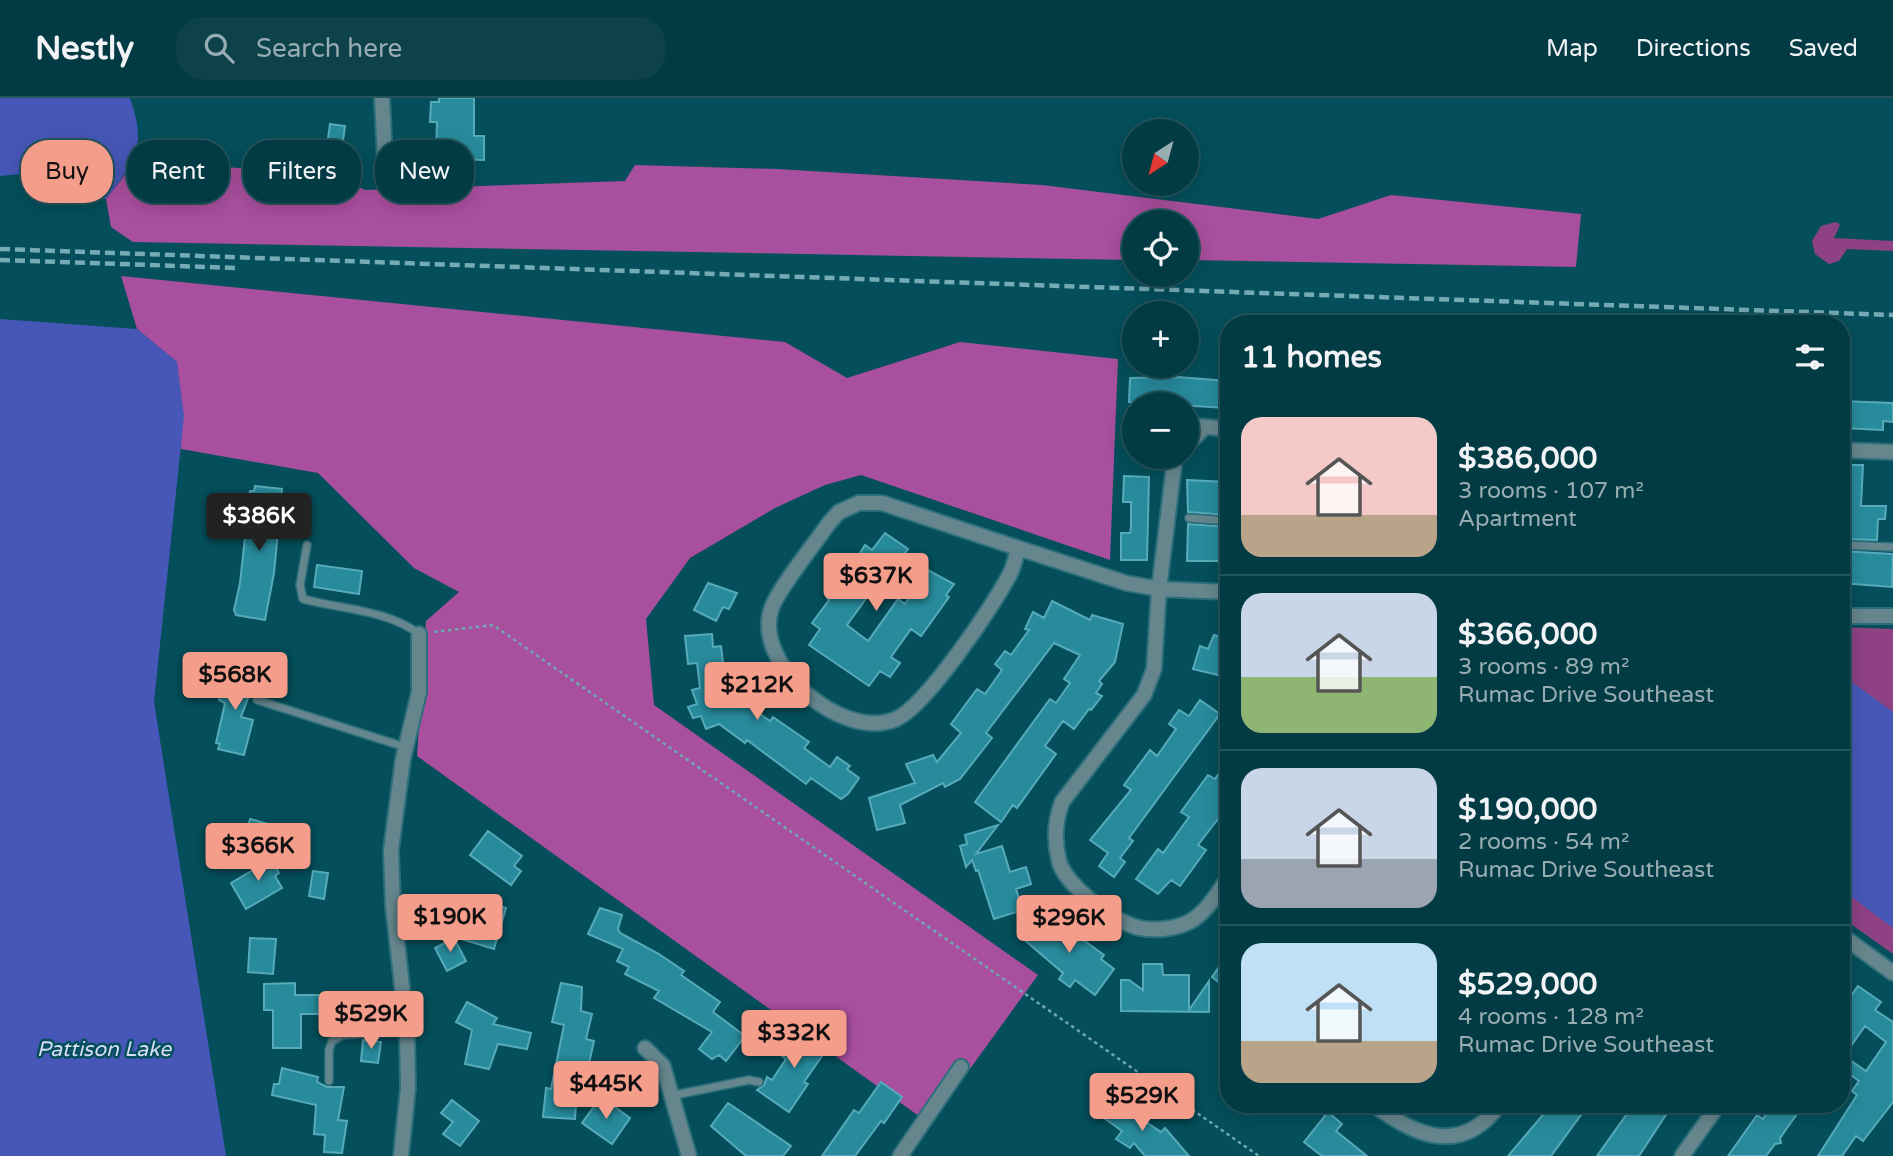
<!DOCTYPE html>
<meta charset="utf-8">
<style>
body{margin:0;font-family:"Varela Round",sans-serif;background:#0d424b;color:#f1f3f6;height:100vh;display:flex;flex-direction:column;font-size:26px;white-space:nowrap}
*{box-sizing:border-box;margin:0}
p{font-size:23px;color:#97adb2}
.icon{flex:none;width:38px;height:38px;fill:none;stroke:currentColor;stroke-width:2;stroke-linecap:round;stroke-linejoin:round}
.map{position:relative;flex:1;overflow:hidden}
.details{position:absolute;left:1220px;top:217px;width:630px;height:798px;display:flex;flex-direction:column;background:#033b44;border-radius:28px;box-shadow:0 4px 18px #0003,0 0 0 2px #24555d}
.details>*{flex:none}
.guide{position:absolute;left:21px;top:42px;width:665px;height:63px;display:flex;gap:14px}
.needle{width:46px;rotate:216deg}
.controls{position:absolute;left:1122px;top:21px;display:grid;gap:14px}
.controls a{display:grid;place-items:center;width:77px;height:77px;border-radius:50%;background:#033b44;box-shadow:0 4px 18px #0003,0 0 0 2px #24555d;font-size:35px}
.price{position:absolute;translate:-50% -60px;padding:0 16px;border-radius:7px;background:#f49d8b;color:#111;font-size:23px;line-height:46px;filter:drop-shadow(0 2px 4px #0008)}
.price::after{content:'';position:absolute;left:50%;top:42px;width:21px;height:16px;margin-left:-10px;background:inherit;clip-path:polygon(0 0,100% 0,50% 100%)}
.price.on{background:#222;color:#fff}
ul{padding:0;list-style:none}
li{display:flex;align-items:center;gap:21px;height:175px;padding:0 21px}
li+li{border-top:2px solid #24555d}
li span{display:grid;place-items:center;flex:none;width:196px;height:140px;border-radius:21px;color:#555}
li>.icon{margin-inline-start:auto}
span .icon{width:84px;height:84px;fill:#fffc;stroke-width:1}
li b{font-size:30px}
h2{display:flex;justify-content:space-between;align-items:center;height:84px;padding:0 21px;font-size:30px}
.tag{padding:0 24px;border-radius:28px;background:#033b44;box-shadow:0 4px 18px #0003,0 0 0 2px #24555d;font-size:24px;line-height:63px}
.tag.on{background:#f49d8b;color:#111}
header{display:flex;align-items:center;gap:42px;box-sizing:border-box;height:98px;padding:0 35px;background:#033b44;border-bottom:2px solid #24555d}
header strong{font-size:33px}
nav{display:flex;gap:38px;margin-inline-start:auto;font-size:24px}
.search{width:490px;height:63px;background:#0d424b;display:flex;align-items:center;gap:18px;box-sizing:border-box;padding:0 24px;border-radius:28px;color:#97adb2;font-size:26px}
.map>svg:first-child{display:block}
.green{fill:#8e4284}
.forest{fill:#a84f9d}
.water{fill:#4657b7}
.building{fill:#278b9c;stroke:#56aaba;stroke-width:2;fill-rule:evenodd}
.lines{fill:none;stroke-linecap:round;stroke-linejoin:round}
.service-casing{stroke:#2c6f7b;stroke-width:10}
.minor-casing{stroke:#2c6f7b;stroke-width:18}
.path{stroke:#70a7b1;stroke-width:2.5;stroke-dasharray:3.5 3.5;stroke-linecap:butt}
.service{stroke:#65868d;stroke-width:7}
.minor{stroke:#65868d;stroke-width:14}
.rail{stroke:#75abb5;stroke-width:4.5;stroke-dasharray:10 5;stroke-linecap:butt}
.labels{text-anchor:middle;stroke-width:5;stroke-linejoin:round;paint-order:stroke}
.water-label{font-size:21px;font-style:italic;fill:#d5dcf6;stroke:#044f5b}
</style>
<header>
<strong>Nestly</strong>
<div class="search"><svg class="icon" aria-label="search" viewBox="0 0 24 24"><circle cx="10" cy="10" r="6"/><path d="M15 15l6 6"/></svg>Search here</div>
<nav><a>Map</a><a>Directions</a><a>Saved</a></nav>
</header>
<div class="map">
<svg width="1893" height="1058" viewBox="0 0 1893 1058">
<rect width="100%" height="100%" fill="#044f5b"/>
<path class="green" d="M1836,124L1840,127L1834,140L1893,143V153L1847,151L1839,163L1829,166L1815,156L1812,143L1821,128Z
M1841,529L1893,531V856L1841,819Z"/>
<path class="forest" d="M135,64L326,75L365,92L625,83L635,67L777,71L1042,87L1318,121L1391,97L1581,116L1576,169L1187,162L1186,124H1134V162L133,144L111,129L106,101Z
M121,178L785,244L847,280L960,244L1118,261L1110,462L861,377L825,387L775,410L690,460L646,521L654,607L1038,877L930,1026L417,658L426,523L459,494L414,470L318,375L181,351L177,264L137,231Z"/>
<path class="water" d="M0,0H130C147,49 136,62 106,101L66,100L41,74L0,78Z
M0,221L137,231L177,264L184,318L154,604L226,1058H0Z
M1841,576L1893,614V830L1841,791Z"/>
<path class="building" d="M439,0H474V38H484V62L449,61V53H436L437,24H430L431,4H439Z
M330,26L345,28L342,50L327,48Z
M1177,279L1228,283L1226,310L1129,304L1130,280Z
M1841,303L1893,305V324L1883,323V332L1841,330Z
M1841,367H1863L1861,408H1886L1885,421H1878L1877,442L1841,441Z
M1124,378L1149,379L1147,462H1121V435H1130L1131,429V404H1123Z
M1187,382L1228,384V417L1188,414Z
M255,388L282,391L274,475L265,522L236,517L234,512L240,485L250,393H254Z
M1188,426L1228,429V463H1187Z
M885,435L908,451L903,458L907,461L889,486L881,480L847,527L868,543L898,501L905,506L928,472L954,486L946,497L949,499L921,538L911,531L891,559L900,565L890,579L880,573L869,588L809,547L820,531L812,525L829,502L827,500L836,487L839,489L865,447L872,452Z
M1841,453L1893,456L1892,489L1841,485Z
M317,467L362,473L359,496L314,489Z
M708,485L737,495L729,511L723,509L716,523L694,512Z
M1052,503L1090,522L1092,517L1123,526L1115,564L1099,583L1102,586L1096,595L1102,598L1091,612L1089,611L1074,631L1063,623L1045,648L1056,656L1017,710L1013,707L1001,724L975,704L1050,601L1056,605L1070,585L1064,581L1080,557L1054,545L986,635L992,640L960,681L945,689L943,685L900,707L905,725L877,732L869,700L915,685L906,666L933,657L937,664L961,635L951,626L977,591L985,596L1002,572L995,566L1005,553L1011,557L1029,532L1025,531L1033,514L1044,520Z
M712,536L713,549L721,548L725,581L732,578L740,602L770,623L773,619L809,644L804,650L830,669L837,659L850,668L847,671L859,680L848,696L841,701L811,680L806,686L747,642L745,645L719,626L706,631L701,618L693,620L688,609L697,606L692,592L700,590L697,565L688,566L685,538Z
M1214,537L1228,541L1222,578L1193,571L1200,548L1208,551Z
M235,570L256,579L241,619L253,622L244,657L218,651L220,646L216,645L225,605L219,602L220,598L216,596L224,576L231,579Z
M1200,602L1220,616L1129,740L1133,743L1120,760L1125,764L1114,779L1099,768L1108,755L1090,742L1131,692L1124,687L1150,652L1157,658L1176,631L1169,626L1179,612L1189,618Z
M1228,662V719L1224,725L1218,721L1198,747L1206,752L1180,788L1171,782L1158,796L1136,781L1158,751L1163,755L1189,719L1181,714L1208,677L1215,681Z
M250,721L283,730L278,749L245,740Z
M998,727L976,756L1002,748L1010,774L1026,769L1031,786L1016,791L1023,812L994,821L978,772L976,773L972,762L966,769L960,748L967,746L965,737Z
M488,733L522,758L514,768L521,773L511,787L470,757Z
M267,753L279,775L275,778L282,790L246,811L231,785L263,766Z
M313,773L328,775L324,801L309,798Z
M476,801L506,810L494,851L458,840L464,821L469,823Z
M600,810L622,817L618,831L620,835L659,856L684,873L681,877L720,904L713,914L745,938L726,963L719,957L712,961L699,951L712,934L654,900L659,893L625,876L629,869L617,863L623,851L588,836Z
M1036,820L1052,834L1060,825L1104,857L1101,861L1114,871L1095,897L1075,882L1070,889L1059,881L1063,875L1021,839Z
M250,840L276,841L273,876L248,874Z
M454,840L466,863L447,873L435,850Z
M1228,856V891L1212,879Z
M1143,866H1162L1163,877H1189V912L1209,883V914L1121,913V882H1129L1143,892Z
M295,885V897H337V916H301V950H273V912H264V886Z
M561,885L582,889L581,913L592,916L586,941L594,943L586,979L578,977L575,1021L543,1019L546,990L551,991L564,927L552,924Z
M1858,888L1881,904L1875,912L1893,924V1004L1863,1043L1856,1038L1842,1058H1818L1857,997L1852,993L1859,983L1841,970V901L1846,905ZM1865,928L1886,944L1866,973L1844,958Z
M467,904L497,920L493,926L531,935L527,951L498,946L489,971L465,966L472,932L456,924Z
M804,931L829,948L804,984L808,986L789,1014L757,992L764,987L767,979L772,982L786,961L778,955L787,942L792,946Z
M363,942L381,944L378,965L361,963Z
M282,970L318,979L317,984L327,989H344L338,1022L347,1023L342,1055L324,1054L325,1037L314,1036L316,1007L272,997L274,986H279Z
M881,984L902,999L884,1025L881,1023L855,1058H822L854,1012L859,1015Z
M601,999L630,1020L612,1046L582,1025Z
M1119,1000L1138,1012L1139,1019L1161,1034L1165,1030L1189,1058H1145L1134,1045L1130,1050L1116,1041L1122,1033L1104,1020Z
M452,1002L479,1023L460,1048L443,1036L453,1024L441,1015Z
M728,1005L791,1048L783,1058H746L711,1028Z
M1552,1006H1589L1551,1058H1508Z
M1634,1006H1673L1639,1058H1597Z
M1773,1006H1804L1780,1040L1781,1045L1775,1046L1766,1058H1728L1757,1017L1763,1021Z
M1328,1014L1342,1026L1336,1033L1367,1058H1322L1304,1044Z"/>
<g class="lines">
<defs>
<path id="service" d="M1189,420L1228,423
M307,447L300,487L303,501C340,511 388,512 419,536
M1841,447L1893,449
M257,602L405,649
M329,983V952L332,943L343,937L407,933
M670,998L749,982L759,984"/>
<path id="minor" d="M382,0L386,82
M1186,327L1228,331
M1186,348L1204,330
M1841,352L1893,354
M1175,359L1159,491L1154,571L1144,597L1062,704C1055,723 1054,743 1059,763C1065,787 1116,826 1140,830C1155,833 1175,831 1189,824C1206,815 1217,796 1228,780
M859,405H882L1018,450C1016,459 1014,468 1010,476C994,507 926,608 896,621C842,644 751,566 772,509C779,490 816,444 829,425L839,414Z
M1018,450L1126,485L1159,491L1228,494
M1841,518H1893
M1841,837L1893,875
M645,950L663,968L689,1058
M1373,1006C1416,1039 1462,1058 1500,1006
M401,1058L408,990L407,933L393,808L391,752L403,661L419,594V536
M900,1058L961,969
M1682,1058L1719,1006"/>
</defs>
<use href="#service" class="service-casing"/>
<use href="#minor" class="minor-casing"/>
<path class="path" d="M434,534L493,527L1259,1058"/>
<use href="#service" class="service"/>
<use href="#minor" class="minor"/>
<path class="rail" d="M0,151L1893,217
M0,162L238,170"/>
</g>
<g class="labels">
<g class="water-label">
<text x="104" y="958">Pattison Lake</text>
</g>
</g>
</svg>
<div class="controls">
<a><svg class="needle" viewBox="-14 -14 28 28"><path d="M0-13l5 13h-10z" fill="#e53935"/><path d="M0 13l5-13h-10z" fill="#97adb2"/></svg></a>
<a><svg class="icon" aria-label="locate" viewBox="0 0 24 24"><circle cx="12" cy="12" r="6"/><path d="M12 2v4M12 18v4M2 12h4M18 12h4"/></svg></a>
<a>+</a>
<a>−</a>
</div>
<b class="price on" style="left:259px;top:455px">$386K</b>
<b class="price" style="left:876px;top:515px">$637K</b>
<b class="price" style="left:235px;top:614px">$568K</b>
<b class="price" style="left:757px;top:624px">$212K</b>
<b class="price" style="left:258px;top:785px">$366K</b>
<b class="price" style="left:450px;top:856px">$190K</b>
<b class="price" style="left:1069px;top:857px">$296K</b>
<b class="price" style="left:371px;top:953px">$529K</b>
<b class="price" style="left:794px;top:972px">$332K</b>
<b class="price" style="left:606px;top:1023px">$445K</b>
<b class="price" style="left:1142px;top:1035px">$529K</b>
<div class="guide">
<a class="tag on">Buy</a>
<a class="tag">Rent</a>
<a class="tag">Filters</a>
<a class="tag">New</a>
</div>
<section class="details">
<h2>11 homes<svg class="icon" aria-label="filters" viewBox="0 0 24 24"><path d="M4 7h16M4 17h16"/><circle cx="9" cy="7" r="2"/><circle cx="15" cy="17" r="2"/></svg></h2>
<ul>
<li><span style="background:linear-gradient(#f6c9c9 70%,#b9a48a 0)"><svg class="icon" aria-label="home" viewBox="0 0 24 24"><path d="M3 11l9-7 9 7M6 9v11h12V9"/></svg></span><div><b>$386,000</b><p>3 rooms · 107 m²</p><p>Apartment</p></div></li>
<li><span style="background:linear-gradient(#c9d6e8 60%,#8fb573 0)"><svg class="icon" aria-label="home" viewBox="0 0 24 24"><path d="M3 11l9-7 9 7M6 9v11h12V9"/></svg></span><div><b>$366,000</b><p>3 rooms · 89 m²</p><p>Rumac Drive Southeast</p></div></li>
<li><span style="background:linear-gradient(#c9d6e8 65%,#9aa5b1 0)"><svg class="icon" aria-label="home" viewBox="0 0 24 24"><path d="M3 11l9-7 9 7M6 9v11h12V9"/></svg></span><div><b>$190,000</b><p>2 rooms · 54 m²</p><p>Rumac Drive Southeast</p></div></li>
<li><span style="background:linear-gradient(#bfe0f5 70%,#b9a48a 0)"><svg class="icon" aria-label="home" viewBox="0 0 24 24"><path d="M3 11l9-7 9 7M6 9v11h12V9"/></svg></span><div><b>$529,000</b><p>4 rooms · 128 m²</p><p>Rumac Drive Southeast</p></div></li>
</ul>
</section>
</div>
